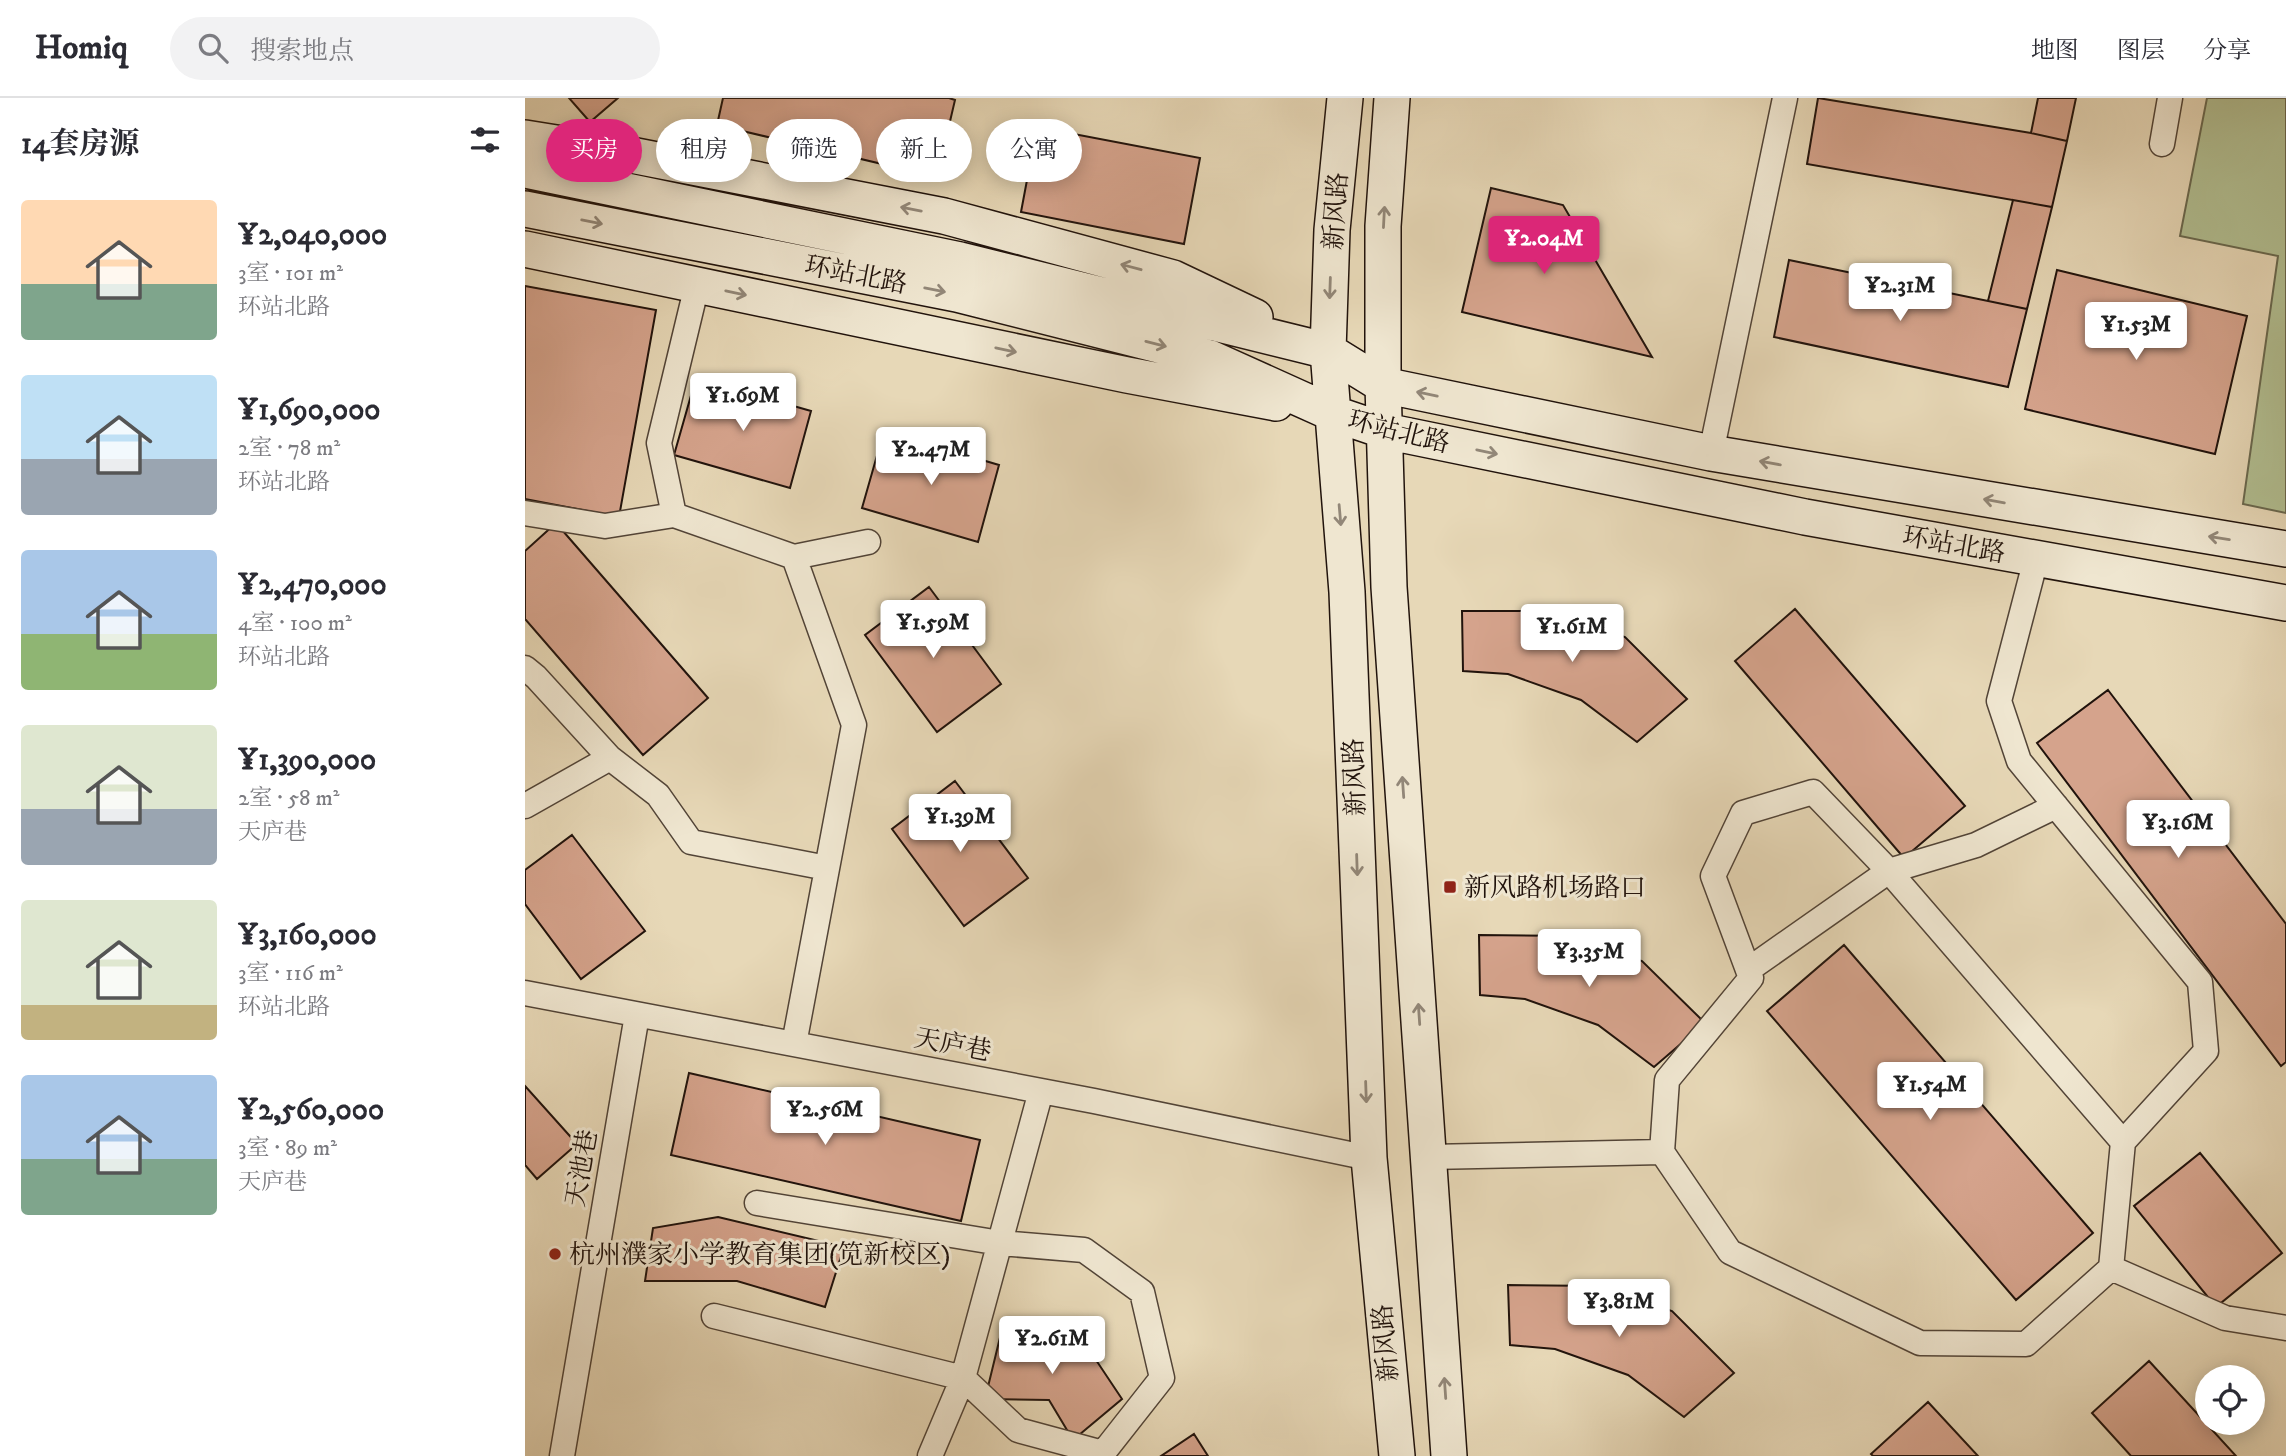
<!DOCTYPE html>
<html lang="zh">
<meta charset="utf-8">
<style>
body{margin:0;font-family:"IM FELL DW Pica","Noto Serif SC",serif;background:#f2f2f3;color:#2b2b33;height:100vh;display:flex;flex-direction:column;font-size:26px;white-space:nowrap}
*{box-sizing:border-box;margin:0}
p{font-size:23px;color:#7c7c81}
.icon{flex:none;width:38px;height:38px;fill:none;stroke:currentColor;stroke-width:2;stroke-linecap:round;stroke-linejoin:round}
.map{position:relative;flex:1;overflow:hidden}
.side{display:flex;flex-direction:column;background:#fff;width:525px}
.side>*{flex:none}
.banner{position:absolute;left:21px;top:21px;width:665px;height:63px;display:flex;gap:14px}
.controls{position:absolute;left:1670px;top:1267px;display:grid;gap:14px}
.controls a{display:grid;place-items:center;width:70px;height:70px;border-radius:50%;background:#fff;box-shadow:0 4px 18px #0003;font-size:35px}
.price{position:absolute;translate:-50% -60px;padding:0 16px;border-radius:7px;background:#fff;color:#222;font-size:23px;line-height:46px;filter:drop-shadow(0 2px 4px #0008)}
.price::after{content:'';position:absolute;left:50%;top:42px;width:21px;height:16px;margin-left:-10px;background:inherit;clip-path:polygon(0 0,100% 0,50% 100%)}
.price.current{background:#db2777;color:#fff}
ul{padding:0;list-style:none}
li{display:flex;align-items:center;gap:21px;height:175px;padding:0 21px}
li span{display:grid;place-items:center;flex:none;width:196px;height:140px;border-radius:7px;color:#555}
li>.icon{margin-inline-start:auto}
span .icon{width:84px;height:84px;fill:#fffc;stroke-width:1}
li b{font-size:30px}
h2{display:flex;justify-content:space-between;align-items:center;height:84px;padding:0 21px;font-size:30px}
.tag{padding:0 24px;border-radius:32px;background:#fff;box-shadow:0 4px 18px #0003;font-size:24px;line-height:63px}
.tag.current{background:#db2777;color:#fff}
header{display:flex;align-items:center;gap:42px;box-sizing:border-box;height:98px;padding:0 35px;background:#fff;border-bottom:2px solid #e1e1e2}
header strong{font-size:33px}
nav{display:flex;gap:38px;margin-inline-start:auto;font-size:24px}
.search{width:490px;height:63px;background:#f2f2f3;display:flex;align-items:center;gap:18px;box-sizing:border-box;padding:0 24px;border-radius:38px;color:#7c7c81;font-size:26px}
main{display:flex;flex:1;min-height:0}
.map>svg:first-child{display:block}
.green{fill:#b2bf92;stroke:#6a694f;stroke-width:2}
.building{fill:#d5a38c;stroke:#21130c;stroke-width:2}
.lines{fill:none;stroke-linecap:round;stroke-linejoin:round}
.street-casing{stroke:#524437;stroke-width:27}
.secondary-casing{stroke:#21130c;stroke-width:38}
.street{stroke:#efe6d0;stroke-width:24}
.secondary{stroke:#efe6d0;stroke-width:35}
.oneway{stroke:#928778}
.poi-dot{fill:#8f2418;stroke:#efe6d0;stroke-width:2.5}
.labels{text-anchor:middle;stroke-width:6;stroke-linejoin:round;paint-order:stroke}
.street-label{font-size:26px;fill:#21130c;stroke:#efe6d0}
.poi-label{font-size:26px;fill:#21130c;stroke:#efe6d0;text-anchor:start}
</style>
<header>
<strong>Homiq</strong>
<div class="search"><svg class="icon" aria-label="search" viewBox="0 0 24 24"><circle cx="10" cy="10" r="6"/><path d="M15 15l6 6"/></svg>搜索地点</div>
<nav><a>地图</a><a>图层</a><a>分享</a></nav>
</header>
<main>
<section class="side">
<h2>14套房源<svg class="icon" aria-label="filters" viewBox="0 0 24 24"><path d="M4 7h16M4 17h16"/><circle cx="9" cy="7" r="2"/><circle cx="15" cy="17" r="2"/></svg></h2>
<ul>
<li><span style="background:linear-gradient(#ffd9b3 60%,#7fa58c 0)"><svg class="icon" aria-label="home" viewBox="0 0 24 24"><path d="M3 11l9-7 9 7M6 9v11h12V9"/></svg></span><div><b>¥2,040,000</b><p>3室 · 101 m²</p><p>环站北路</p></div></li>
<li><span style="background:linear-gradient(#bfe0f5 60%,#9aa5b1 0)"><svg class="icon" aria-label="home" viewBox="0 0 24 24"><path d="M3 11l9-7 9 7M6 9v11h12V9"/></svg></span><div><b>¥1,690,000</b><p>2室 · 78 m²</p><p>环站北路</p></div></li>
<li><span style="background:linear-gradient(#a9c7e8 60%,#8fb573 0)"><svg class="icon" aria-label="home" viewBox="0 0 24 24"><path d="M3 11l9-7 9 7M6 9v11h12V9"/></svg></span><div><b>¥2,470,000</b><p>4室 · 100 m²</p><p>环站北路</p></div></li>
<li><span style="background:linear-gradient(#dfe7d0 60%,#9aa5b1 0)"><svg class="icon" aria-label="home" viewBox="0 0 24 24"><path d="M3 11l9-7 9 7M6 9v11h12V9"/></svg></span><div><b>¥1,390,000</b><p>2室 · 58 m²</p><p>天庐巷</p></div></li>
<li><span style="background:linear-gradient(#dfe7d0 75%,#c2b280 0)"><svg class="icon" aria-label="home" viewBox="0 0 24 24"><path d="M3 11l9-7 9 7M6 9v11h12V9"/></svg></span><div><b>¥3,160,000</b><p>3室 · 116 m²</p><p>环站北路</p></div></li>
<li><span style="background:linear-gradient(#a9c7e8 60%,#7fa58c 0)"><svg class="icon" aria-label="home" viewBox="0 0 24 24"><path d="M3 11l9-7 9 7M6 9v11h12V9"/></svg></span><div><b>¥2,560,000</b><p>3室 · 89 m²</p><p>天庐巷</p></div></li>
</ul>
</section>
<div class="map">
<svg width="1761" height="1358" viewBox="0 0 1761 1358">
<rect width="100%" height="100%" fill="#e7d8b7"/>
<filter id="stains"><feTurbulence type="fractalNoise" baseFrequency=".00286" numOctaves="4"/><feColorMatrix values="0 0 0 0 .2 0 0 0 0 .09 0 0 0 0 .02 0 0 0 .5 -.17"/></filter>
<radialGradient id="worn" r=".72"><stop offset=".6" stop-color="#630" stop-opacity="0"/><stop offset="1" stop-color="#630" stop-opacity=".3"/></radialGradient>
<path class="green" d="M1682,0H1761V415L1718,406L1753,158L1655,138Z"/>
<path class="building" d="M44,0H93L65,24Z
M198,0H424L430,2L412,79L192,27Z
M1293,0L1506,35L1542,43L1527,109L1282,66Z
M1513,0H1551L1542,43L1506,35Z
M512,29L675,60L659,146L496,114Z
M966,90L1038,107L1127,259L937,214Z
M1488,102L1527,109L1502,211L1463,203Z
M1264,162L1502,211L1483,289L1249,239Z
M1532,172L1722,218L1690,356L1500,311Z
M0,188L131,212L94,419L0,401Z
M171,280L286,313L265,390L149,357Z
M359,333L474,367L453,444L337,410Z
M31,425L183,600L118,657L0,521V453Z
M404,489L476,586L412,634L340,537Z
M1270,511L1440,708L1379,760L1210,563Z
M937,513H1027L1100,539L1162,601L1112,644L1056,602L983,576L938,573Z
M1583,592L1761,826V964L1756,968L1512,645Z
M430,683L503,780L439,828L367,731Z
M47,737L120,833L56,881L0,806V772Z
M954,837L1044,838L1117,863L1180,925L1129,969L1073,927L1000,901L955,897Z
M1319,847L1568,1135L1491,1202L1242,913Z
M164,975L455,1042L436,1123L146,1057Z
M0,988L52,1046L12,1081L0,1067Z
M1675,1055L1757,1155L1691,1209L1609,1108Z
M193,1119L319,1149L300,1209L212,1183H120L128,1130Z
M983,1187L1074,1188L1147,1213L1209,1275L1159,1319L1103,1277L1030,1251L985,1247Z
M479,1223L561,1247L597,1301L548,1342L524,1302L460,1301Z
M1624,1263L1711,1358H1606L1567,1315Z
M1403,1304L1453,1358H1348L1346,1356Z
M669,1336L683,1358H636Z"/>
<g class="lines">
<defs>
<path id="street" d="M1637,46L1645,0
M172,187L134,345L149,417L269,459L329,627L269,946
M1186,355L1260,0
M0,415L80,428L149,417
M269,459L343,444
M1511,461L1474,603L1494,663L1675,884L1681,953L1598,1044L1586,1170L1501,1246L1395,1245L1205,1154L1137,1054L1142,982L1226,880L1188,778L1218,715L1288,694L1364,773L1598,1044
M0,570L11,579L85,660
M0,708L85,660L133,697L166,744L302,770
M1223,872L1364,773L1451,747L1531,708
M0,895L569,1003L844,1060
M904,1059L1137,1054
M1586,1170L1700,1220L1761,1230
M189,1218L438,1280L493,1332L578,1355L637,1280L617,1194L559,1152L475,1145L232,1105
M37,1358L112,917
M405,1358L438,1280L516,993"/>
<path id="secondary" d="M820,0L807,132L803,253L822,494L844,1060L872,1358
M867,0L858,128V287L864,489L924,1358
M0,40L106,57L419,118L648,180L730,219
M0,72L435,162L803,253L858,287L1186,355L1761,451
M0,111L432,196L685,260L807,315L860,333L1280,419L1761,505
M0,151L602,277L751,305"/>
</defs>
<use href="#street" class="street-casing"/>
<use href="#secondary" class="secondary-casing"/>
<use href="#street" class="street"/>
<use href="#secondary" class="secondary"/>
</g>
<defs><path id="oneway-shaft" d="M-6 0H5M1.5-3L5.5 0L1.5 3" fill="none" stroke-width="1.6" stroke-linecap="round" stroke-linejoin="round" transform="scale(1.75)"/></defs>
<g class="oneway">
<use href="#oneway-shaft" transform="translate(386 111) rotate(-169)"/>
<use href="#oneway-shaft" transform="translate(859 119) rotate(-87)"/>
<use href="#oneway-shaft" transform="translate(67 124) rotate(11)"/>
<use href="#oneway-shaft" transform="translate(606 169) rotate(-165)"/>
<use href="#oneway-shaft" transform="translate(805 190) rotate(92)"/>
<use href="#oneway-shaft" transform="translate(410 192) rotate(11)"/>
<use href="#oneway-shaft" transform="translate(211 195) rotate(12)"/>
<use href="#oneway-shaft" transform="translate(631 246) rotate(14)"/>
<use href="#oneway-shaft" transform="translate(481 252) rotate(12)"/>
<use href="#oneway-shaft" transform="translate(902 296) rotate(-168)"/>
<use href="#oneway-shaft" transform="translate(962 354) rotate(12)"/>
<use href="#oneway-shaft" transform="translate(1245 365) rotate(-170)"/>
<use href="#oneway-shaft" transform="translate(1469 403) rotate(-170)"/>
<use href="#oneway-shaft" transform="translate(815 417) rotate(85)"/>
<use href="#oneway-shaft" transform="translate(1694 440) rotate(-171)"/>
<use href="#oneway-shaft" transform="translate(878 689) rotate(-94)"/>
<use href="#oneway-shaft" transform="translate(832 767) rotate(88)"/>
<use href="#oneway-shaft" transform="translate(894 916) rotate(-94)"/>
<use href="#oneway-shaft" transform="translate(841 994) rotate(88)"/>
<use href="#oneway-shaft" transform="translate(920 1290) rotate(-94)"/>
</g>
<g class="poi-dot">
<rect x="918" y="782" width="14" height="14" rx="3.5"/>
<circle cx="30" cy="1156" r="7"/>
</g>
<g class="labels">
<g class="street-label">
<text transform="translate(810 113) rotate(-86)" y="9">新风路</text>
<text transform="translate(331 176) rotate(11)" y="9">环站北路</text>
<text transform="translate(874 333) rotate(14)" y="9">环站北路</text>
<text transform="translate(1429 446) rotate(10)" y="9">环站北路</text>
<text transform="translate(829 679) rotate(-92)" y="9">新风路</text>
<text transform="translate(428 946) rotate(11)" y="9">天庐巷</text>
<text transform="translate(56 1070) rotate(-80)" y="9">天池巷</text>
<text transform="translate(860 1245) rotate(-95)" y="9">新风路</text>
</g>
<g class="poi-label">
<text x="939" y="798">新风路机场路口</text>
<text x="44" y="1165">杭州濮家小学教育集团(笕新校区)</text>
</g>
</g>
<rect width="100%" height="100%" filter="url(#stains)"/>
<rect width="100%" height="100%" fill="url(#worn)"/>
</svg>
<div class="controls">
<a><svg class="icon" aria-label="locate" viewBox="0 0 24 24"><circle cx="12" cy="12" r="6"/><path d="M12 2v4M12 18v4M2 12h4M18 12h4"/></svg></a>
</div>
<b class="price current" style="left:1019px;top:178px">¥2.04M</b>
<b class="price" style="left:1375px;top:225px">¥2.31M</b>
<b class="price" style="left:1611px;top:264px">¥1.53M</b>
<b class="price" style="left:218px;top:335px">¥1.69M</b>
<b class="price" style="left:406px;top:389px">¥2.47M</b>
<b class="price" style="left:408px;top:562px">¥1.59M</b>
<b class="price" style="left:1047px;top:566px">¥1.61M</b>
<b class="price" style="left:435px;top:756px">¥1.39M</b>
<b class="price" style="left:1653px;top:762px">¥3.16M</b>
<b class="price" style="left:1064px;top:891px">¥3.35M</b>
<b class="price" style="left:1405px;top:1024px">¥1.54M</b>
<b class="price" style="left:300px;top:1049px">¥2.56M</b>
<b class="price" style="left:1094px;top:1241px">¥3.81M</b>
<b class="price" style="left:527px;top:1278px">¥2.61M</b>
<div class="banner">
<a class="tag current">买房</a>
<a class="tag">租房</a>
<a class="tag">筛选</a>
<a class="tag">新上</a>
<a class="tag">公寓</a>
</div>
</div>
</main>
